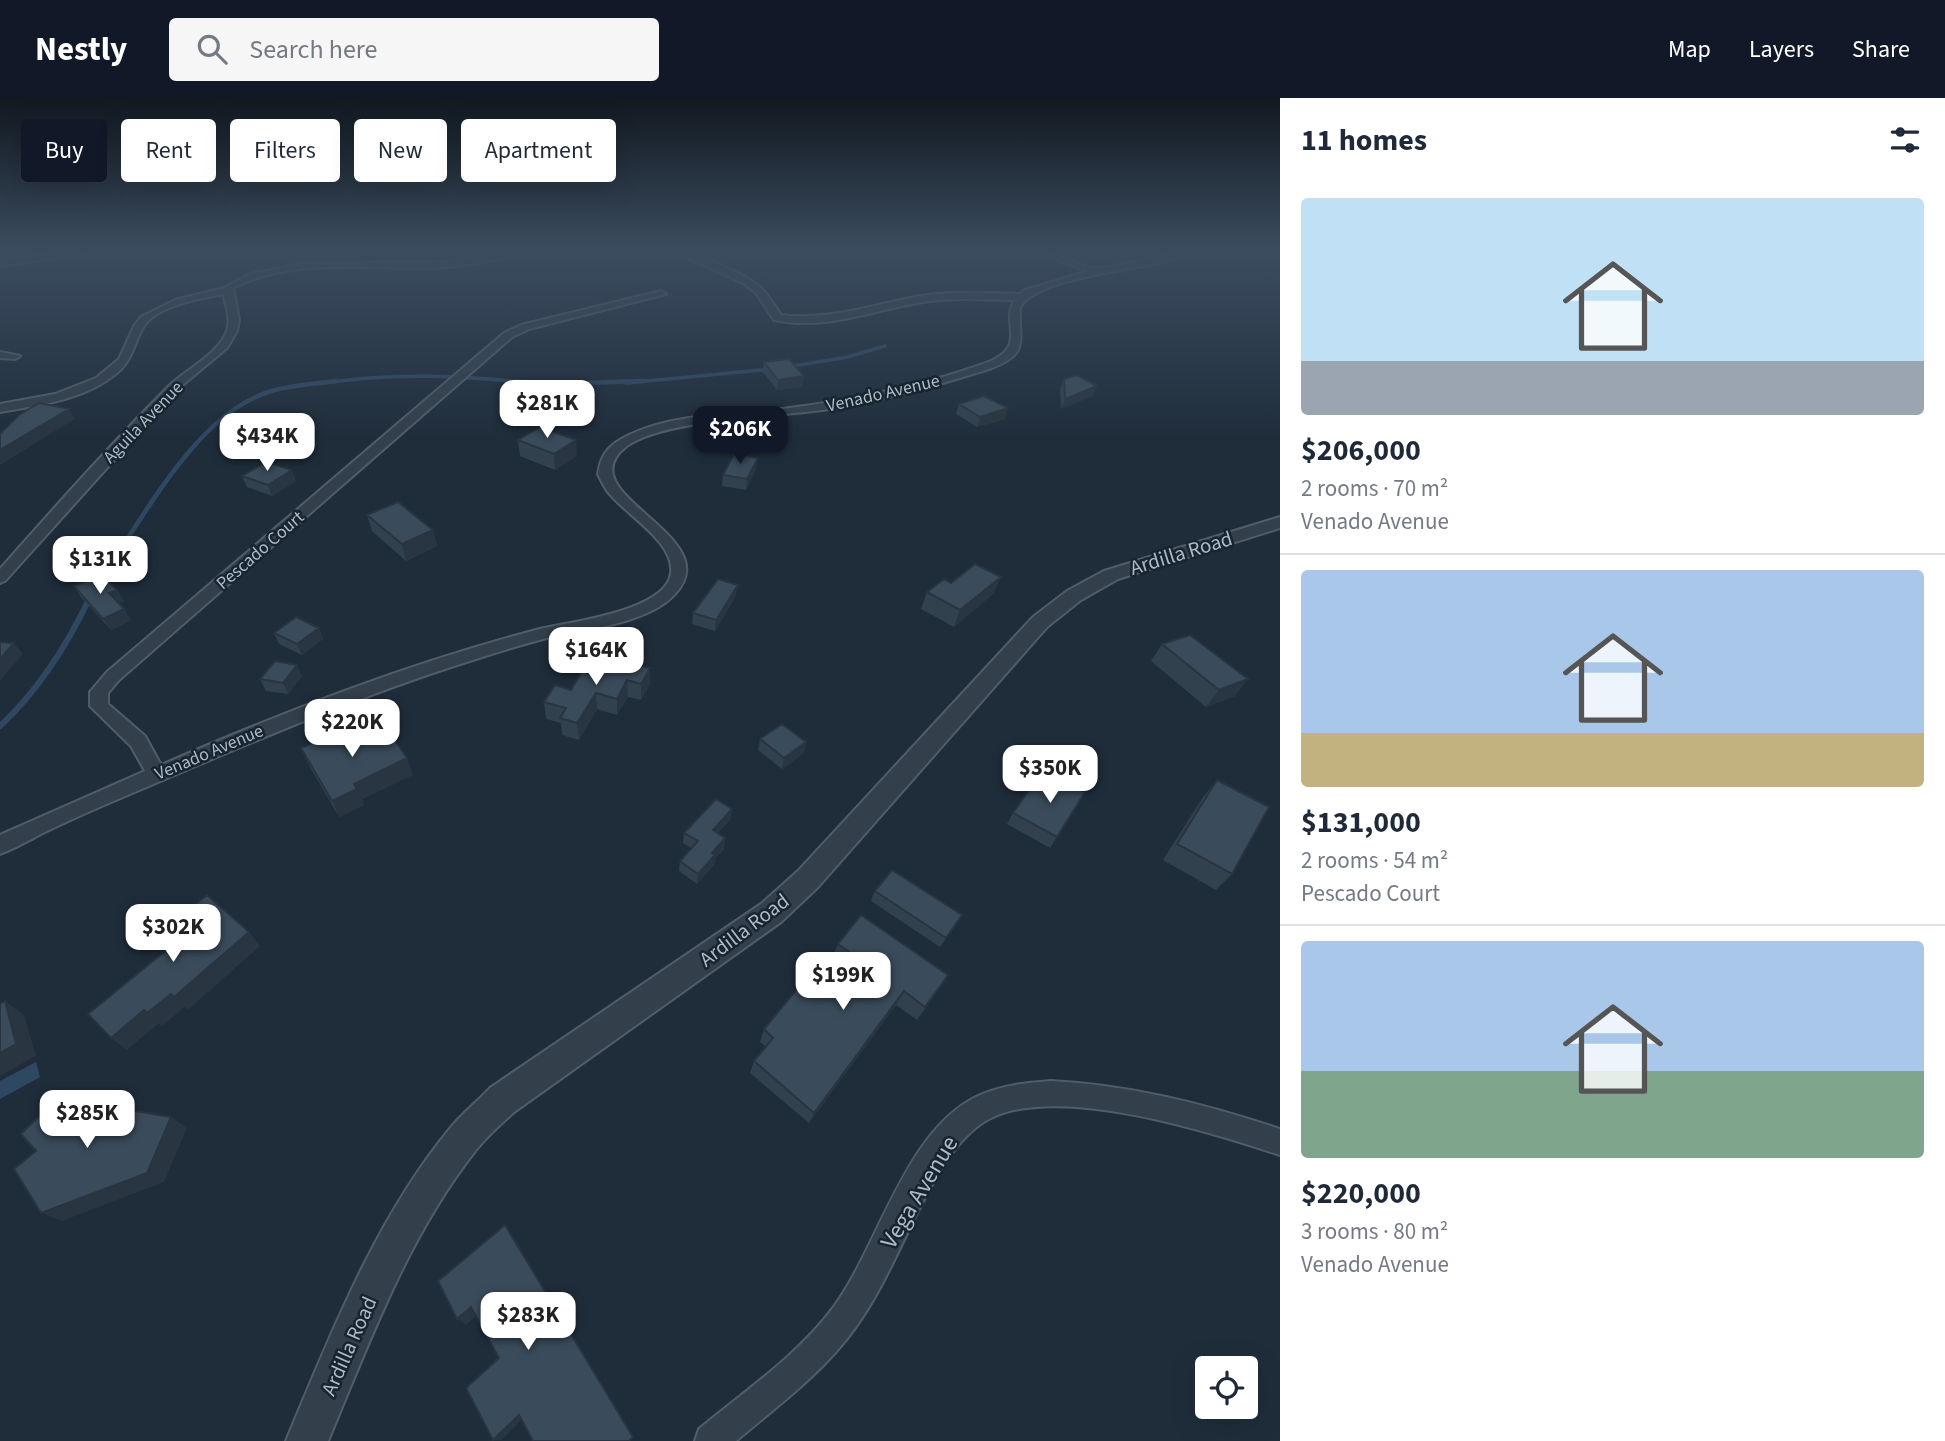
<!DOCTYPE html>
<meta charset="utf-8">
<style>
body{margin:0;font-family:"Source Sans 3",sans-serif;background:#f6f6f7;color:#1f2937;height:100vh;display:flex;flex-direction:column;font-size:26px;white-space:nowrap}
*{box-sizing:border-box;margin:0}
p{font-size:23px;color:#747a83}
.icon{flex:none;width:38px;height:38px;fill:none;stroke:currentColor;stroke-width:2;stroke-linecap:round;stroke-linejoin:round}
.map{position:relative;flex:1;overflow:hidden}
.side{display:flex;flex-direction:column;background:#fff;width:665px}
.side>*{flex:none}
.guide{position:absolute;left:21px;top:21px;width:665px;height:63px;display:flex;gap:14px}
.controls{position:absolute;left:1195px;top:1258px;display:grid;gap:14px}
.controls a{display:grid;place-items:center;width:63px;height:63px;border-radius:7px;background:#fff;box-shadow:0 7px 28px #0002;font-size:35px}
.price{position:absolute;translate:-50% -60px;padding:0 16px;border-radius:14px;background:#fff;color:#222;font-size:23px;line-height:46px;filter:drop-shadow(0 2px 4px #0008)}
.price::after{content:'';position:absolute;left:50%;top:42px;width:21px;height:16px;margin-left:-10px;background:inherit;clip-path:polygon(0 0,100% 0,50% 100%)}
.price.on{background:#111827;color:#fff}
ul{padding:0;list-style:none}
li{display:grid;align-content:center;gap:14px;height:371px;padding:0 21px}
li+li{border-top:2px solid #e0e1e3}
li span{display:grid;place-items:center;height:217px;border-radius:7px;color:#555}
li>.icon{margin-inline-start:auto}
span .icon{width:126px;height:126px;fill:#fffc;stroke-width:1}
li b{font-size:30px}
h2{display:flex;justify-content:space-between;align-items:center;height:84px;padding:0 21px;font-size:30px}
.tag{padding:0 24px;border-radius:7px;background:#fff;box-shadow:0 7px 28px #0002;font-size:24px;line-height:63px}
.tag.on{background:#111827;color:#fff}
header{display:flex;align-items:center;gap:42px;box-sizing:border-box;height:98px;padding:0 35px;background:#111827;color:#fff}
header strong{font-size:33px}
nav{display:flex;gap:38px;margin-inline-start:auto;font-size:24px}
.search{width:490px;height:63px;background:#f6f6f7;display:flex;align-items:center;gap:18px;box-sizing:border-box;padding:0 24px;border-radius:7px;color:#747a83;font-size:26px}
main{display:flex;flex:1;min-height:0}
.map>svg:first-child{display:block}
.water{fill:#2f4862}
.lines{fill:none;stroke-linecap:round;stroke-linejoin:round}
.stream-far2{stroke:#2f4862;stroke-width:3.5}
.stream-far1{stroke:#2f4862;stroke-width:4.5}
.stream{stroke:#2f4862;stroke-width:6}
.minor-casing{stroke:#505d68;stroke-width:4}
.tertiary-casing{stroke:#505d68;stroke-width:4}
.minor{fill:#333f4b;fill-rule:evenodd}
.tertiary{fill:#333f4b;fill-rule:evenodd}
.wall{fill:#32414e}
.shaded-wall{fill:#293540}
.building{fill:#3a4c5b;stroke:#293540;stroke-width:2}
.labels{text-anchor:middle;stroke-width:5;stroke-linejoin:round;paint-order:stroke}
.far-street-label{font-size:18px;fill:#adbac7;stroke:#18242f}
.street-label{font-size:21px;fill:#adbac7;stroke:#18242f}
.near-street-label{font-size:24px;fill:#adbac7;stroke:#18242f}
</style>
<header>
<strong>Nestly</strong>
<div class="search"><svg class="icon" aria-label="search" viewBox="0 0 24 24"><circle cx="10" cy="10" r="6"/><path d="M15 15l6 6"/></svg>Search here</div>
<nav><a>Map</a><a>Layers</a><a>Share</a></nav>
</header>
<main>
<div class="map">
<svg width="1280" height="1343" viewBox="0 0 1280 1343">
<rect width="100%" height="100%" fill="#1f2d3b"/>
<path class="water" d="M36,964L40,979L0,1001V983Z"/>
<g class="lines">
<path class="stream-far2" d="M39,158L62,153
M787,269L848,259L885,248
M325,285C395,274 464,278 534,285
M626,285L771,271"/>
<path class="stream-far1" d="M516,283L549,286L644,283
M118,455C155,400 204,312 272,293C292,287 315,286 336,283"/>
<path class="stream" d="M98,484L119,453
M0,628C40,591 68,546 91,497"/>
<defs>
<path id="minor" d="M77,153H104L0,168V162Z
M505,153H519C508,160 492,162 478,165C398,180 308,152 233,190L239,222L237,233L227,250L179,290L5,483L0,485V471C55,409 110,347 169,288C186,271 218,257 227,233C231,221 226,207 223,196C200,201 158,207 144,228C134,244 133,262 117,275C85,302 40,307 0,314V306L55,296L96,280L119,261L134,228L141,219L175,202L224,190L250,176L303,166L446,164Z
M672,153C693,153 747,176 762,191C769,198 775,209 781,217C830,223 874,206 921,198C953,193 987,195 1020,196L1025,192L1089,173L1032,153C1055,153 1079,171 1100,170C1133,168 1164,153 1197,153C1165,172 1036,175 1020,210C1018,242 1031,255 992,270C939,287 884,302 829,311C779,319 664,321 627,348C563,396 732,438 674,497C647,526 584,531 547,540C524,546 501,553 479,560C357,598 240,649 123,699C97,710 72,721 47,733C31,741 16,750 0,756V737L145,673L131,648L90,608V594L107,574L504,235L521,227L661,193L666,196L529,231L512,239L119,582L108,595V606L145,638L161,667C284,614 409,565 540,531C569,524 667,513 671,475C675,444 626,417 608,394C604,389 601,382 598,376C601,355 610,346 629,337C676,315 732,317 782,311C852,302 924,288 991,263C1027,246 1001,228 1014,202C984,202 953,199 923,204C873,212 826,233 774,222L756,195L743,185Z
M0,254L20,258L15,261L0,260Z
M1051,983C1130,987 1205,1006 1280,1031V1057C1210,1034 1060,986 991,1020C976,1027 962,1042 952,1055C913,1110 894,1176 855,1230C823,1275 777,1308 736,1343H695L699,1331C745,1293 797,1258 833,1210C879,1148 905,1032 978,998C1002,987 1026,985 1051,983Z"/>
<path id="tertiary" d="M1280,419V430L1118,481L1081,502L1047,529L818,789L781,824L514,1014C501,1026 487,1038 476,1052C408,1138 370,1243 328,1343H286C331,1235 377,1118 452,1028C464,1014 478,1003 490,990L761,806L798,773L1033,519L1067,493L1104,473Z"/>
</defs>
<use href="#minor" class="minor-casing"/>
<use href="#tertiary" class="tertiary-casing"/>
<use href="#minor" class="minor"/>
<use href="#tertiary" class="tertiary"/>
</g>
<path class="wall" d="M1247,153H1280V162L1247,156Z
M764,264L804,278L802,289L777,292L763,274Z
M1064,281L1093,298L1061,311L1060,291Z
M959,306L1005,321L977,329L956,316Z
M518,342L577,358L555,372L520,358Z
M756,371L746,392L722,388L723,377Z
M242,378L296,383L272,398L247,389Z
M367,417L433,432L437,448L406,463L372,433Z
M951,485L994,495L954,529L921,511L927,494Z
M74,488L117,492L124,503L119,505L124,511L131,522L111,532L81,499Z
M736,498L715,533L692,526L693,515Z
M319,530L323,541L302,557L279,546L274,535Z
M1162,546L1235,598L1206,609L1151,563Z
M650,570V586L641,602L628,599L617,617L597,611L579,642L562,637L561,625L546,621L544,604L571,592L589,575L599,572Z
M302,578L288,596L266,593L260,581Z
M366,636L413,677L362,701L364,707L339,719L309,667L301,650L333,645Z
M760,641L804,655L782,671L758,652Z
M1217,682L1232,776L1216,792L1163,762L1203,699Z
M732,711L730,722L718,735L724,751L715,760L714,767L697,786L679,773L680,763L691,750L683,745L684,735Z
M1013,715L1057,739L1050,750L1007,726Z
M875,793L956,827L940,849L871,803Z
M838,846L939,891L917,922L896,907L809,1025L750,975L754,963L766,949L760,944L764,931L816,895L840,865L832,860Z"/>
<path class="shaded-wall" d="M0,153H40V155L0,159Z
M804,278L802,289L777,292L778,282Z
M1097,288L1093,298L1061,311L1065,301Z
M1008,310L1005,321L977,329L980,319Z
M69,311L75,321L0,367V352Z
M576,342L577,358L555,372L554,356Z
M758,360L756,371L746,392L747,381Z
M292,372L296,383L272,398L268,387Z
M433,432L437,448L406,463L402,446Z
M1001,479L994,495L954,529L960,512Z
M738,487L736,498L715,533L716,522Z
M117,492L124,503L116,506L109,495Z
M124,511L131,522L111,532L103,521Z
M319,530L323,541L302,557L297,546Z
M14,545L23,556L0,583V561Z
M297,567L302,578L288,596L283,585Z
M650,570V586L641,602V586Z
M1248,581L1235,598L1206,609L1219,592Z
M627,582L628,599L617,617V601Z
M596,595L597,611L579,642L577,625Z
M806,644L804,655L782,671L784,660Z
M407,660L413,677L362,701L364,707L339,719L332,703L354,686Z
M732,711L730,722L711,742L713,732Z
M725,740L724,751L715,760L714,767L697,786L698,776L712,755Z
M249,834L260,848L188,912L174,899Z
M904,893L896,907L809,1025L814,1015Z
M171,896L185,909L162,928L159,925L127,952L111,940L144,912Z
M5,903L24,917L36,958L0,978V955Z
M171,1019L187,1030L164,1084L62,1123L41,1115Z
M471,1209L479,1215L466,1227L457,1221Z
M519,1317L525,1318L501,1342H493Z"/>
<path class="building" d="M789,261L804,278L778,282L764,264Z
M1077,277L1097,288L1065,301L1064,281Z
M984,298L1008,310L980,319L959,306Z
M39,305L69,311L0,352V336L19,317Z
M540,329L576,342L554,356L518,342Z
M734,356L758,360L747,381L723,377Z
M266,364L292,372L268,387L242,378Z
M398,404L433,432L402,446L367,417Z
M975,466L1001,479L960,512L927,494L944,481L951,485Z
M102,476L117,492L109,495L124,511L103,521L74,488Z
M718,481L738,487L716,522L693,515Z
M296,519L319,530L297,546L274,535Z
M1190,537L1248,581L1219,592L1162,546Z
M0,544L14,545L0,561Z
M608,559L650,570L641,586L627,582L617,601L596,595L577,625L560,620L566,610L544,604L555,587L571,592L582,573L589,575L593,568L599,572Z
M275,563L297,567L283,585L260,581Z
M782,626L806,644L784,660L760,641Z
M385,628L407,660L354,686L357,691L332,703L301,650L328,638L333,645L363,632L366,636Z
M1051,677L1085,694L1057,739L1013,715L1036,682L1045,686Z
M1217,682L1269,709L1232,776L1177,746Z
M716,701L732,711L713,732L725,740L712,755L715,757L698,776L680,763L698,743L684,735Z
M892,772L962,817L946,840L875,793Z
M207,797L249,834L174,899L171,896L147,915L144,912L111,940L88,916L169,850L156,838Z
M861,817L948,877L925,909L904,893L814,1015L754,963L773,940L764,931L802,885L816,895L849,854L838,846Z
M5,903L16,946L0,955V906Z
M57,1000L171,1019L147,1075L41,1115L14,1071L36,1053L21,1036Z
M505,1127L633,1339L629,1343H533L519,1317L493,1342L466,1290L499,1260L471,1209L457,1221L438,1183Z"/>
<linearGradient id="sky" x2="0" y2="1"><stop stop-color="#111920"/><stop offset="0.45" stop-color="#3c4c60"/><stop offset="1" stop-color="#3c4c60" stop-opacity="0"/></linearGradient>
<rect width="1280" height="341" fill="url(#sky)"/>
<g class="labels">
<g class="far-street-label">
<text transform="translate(883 295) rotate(-13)" y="6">Venado Avenue</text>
<text transform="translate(143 324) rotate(-46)" y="6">Aguila Avenue</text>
<text transform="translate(260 452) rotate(-41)" y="6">Pescado Court</text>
<text transform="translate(209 654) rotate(-23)" y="6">Venado Avenue</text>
</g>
<g class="street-label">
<text transform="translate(1181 455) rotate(-17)" y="7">Ardilla Road</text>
<text transform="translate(744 832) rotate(-37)" y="7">Ardilla Road</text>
<text transform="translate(349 1248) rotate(-66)" y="7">Ardilla Road</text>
</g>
<g class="near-street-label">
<text transform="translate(919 1094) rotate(-59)" y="8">Vega Avenue</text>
</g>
</g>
</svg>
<div class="controls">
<a><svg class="icon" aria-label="locate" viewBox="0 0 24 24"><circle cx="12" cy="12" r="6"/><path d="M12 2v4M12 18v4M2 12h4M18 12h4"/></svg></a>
</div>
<b class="price" style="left:547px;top:342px">$281K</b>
<b class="price on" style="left:740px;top:368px">$206K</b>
<b class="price" style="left:267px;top:375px">$434K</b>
<b class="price" style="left:100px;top:498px">$131K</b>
<b class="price" style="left:596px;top:589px">$164K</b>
<b class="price" style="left:352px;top:661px">$220K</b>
<b class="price" style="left:1050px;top:707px">$350K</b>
<b class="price" style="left:173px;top:866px">$302K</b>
<b class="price" style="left:843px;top:914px">$199K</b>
<b class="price" style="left:87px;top:1052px">$285K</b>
<b class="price" style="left:528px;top:1254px">$283K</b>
<div class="guide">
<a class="tag on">Buy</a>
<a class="tag">Rent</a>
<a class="tag">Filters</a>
<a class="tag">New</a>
<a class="tag">Apartment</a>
</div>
</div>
<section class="side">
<h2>11 homes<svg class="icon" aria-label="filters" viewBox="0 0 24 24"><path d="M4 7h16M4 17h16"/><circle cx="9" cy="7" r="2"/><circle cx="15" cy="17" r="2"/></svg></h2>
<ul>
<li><span style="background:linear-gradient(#bfe0f5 75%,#9aa5b1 0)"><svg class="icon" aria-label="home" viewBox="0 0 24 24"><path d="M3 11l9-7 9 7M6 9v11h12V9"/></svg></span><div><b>$206,000</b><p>2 rooms · 70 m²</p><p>Venado Avenue</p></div></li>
<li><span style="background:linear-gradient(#a9c7e8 75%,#c2b280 0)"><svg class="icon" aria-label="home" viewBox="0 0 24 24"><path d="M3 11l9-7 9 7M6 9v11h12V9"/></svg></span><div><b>$131,000</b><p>2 rooms · 54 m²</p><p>Pescado Court</p></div></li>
<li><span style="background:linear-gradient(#a9c7e8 60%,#7fa58c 0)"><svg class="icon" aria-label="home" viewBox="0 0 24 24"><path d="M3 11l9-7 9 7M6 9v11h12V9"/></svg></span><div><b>$220,000</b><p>3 rooms · 80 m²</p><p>Venado Avenue</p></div></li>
</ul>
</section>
</main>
